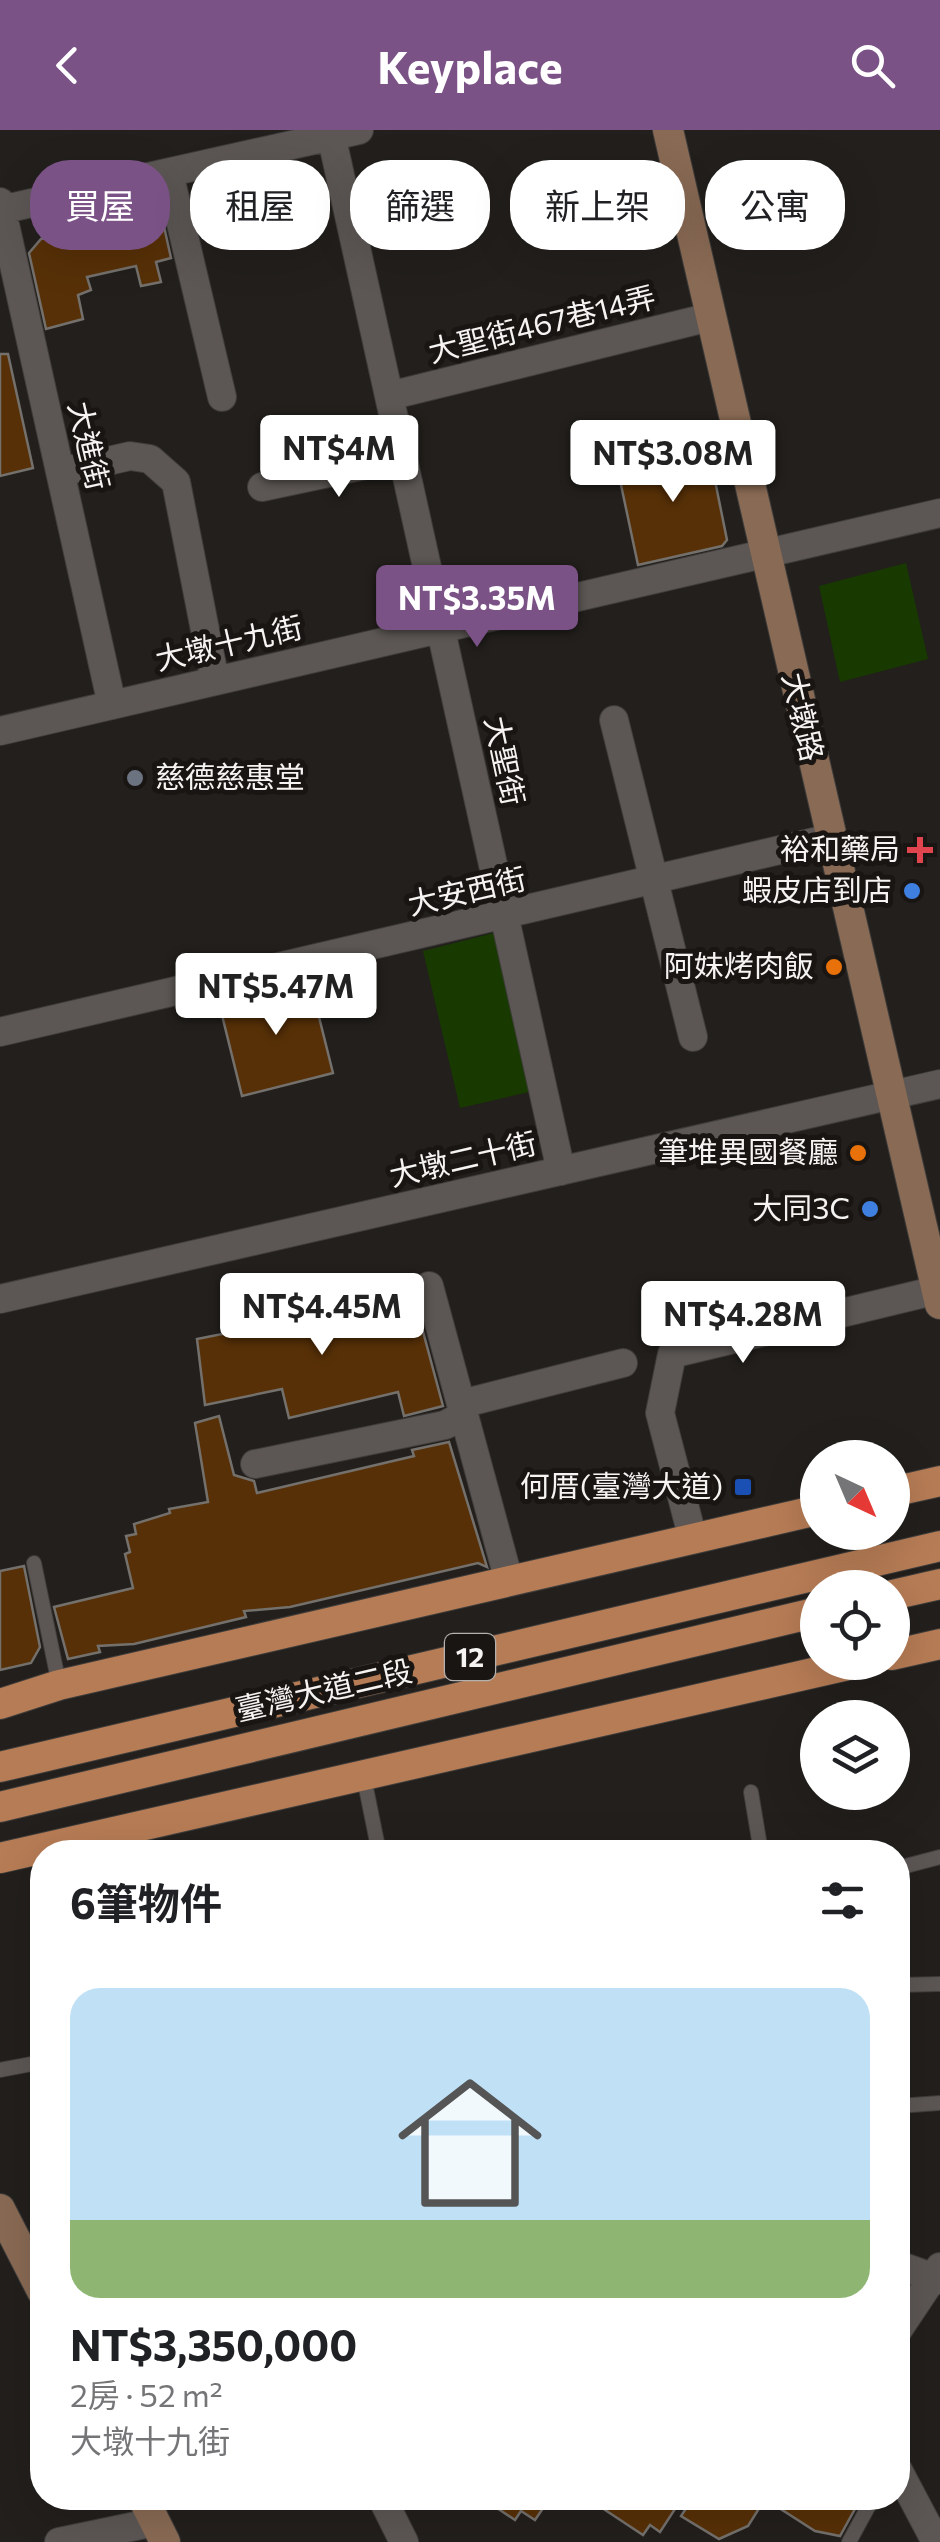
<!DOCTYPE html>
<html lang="zh-TW">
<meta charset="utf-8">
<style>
body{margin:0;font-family:Commissioner,"Noto Sans TC",sans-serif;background:#f6f6f6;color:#202124;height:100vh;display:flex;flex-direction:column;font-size:38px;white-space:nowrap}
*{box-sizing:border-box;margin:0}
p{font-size:32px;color:#757577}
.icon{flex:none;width:55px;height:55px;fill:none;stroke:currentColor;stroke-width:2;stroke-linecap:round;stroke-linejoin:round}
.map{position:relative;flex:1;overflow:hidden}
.side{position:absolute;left:30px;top:1710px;width:880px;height:670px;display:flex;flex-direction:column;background:#fff;border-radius:40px;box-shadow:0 10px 40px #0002}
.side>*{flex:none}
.guide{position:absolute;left:30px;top:30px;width:880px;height:90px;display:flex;gap:20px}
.needle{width:65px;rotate:136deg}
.fabs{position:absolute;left:800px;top:1310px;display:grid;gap:20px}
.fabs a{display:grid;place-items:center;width:110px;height:110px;border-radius:50%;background:#fff;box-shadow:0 10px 40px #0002;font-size:50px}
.price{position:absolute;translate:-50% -85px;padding:0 22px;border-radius:10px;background:#fff;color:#222;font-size:32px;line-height:65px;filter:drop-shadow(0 2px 5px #0008)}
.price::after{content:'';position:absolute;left:50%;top:60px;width:30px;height:22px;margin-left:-15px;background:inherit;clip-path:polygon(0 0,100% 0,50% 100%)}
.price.on{background:#7b5286;color:#fff}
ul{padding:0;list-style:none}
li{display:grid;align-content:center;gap:20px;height:530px;padding:0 40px}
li+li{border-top:2px solid #e0e0e0}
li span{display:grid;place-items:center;height:310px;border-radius:30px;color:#555}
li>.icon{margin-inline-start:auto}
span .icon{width:180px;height:180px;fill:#fffc;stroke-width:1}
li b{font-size:42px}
h2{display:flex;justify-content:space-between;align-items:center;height:120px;padding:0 40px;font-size:42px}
.chip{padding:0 35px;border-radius:40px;background:#fff;box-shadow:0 10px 40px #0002;font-size:35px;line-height:90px}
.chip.on{background:#7b5286;color:#fff}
header{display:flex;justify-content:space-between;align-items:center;height:130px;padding:0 40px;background:#7b5286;color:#fff;font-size:45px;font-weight:700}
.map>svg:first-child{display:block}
.green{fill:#183a00}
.building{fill:#573007;stroke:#74706c;stroke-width:2.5}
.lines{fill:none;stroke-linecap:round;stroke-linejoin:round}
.lane-casing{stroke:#3f3d3b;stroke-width:16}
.street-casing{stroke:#3f3d3b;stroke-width:30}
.secondary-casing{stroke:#3f3d3b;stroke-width:32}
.primary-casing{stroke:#3f3d3b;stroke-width:32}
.lane{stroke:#5c5754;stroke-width:14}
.street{stroke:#5c5754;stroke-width:28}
.secondary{stroke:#896a54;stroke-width:30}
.primary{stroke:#b67c55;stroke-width:30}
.worship-dot{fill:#6b7280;stroke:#191513;stroke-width:4}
.health-dot{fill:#e0444e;stroke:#191513;stroke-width:4}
.shop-dot{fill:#3f7fe0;stroke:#191513;stroke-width:4}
.food-dot{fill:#e8710a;stroke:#191513;stroke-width:4}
.transit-dot{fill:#1a4fb4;stroke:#191513;stroke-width:4}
.labels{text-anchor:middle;stroke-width:10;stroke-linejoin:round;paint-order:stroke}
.shield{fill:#191513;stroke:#b4b1af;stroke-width:2.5}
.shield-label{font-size:28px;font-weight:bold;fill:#f6f4f2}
.street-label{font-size:30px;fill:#f6f4f2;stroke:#191513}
.poi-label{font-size:30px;fill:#f6f4f2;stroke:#191513;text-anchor:end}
</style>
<header><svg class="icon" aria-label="back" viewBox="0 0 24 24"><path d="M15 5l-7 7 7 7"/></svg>Keyplace<svg class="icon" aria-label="search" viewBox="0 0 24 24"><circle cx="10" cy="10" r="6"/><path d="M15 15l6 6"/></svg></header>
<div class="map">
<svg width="940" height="2412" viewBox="0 0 940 2412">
<rect width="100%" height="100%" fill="#221f1c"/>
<path class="green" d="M906,433L928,529L840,552L819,456Z
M494,803L529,962L460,978L423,821Z"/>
<path class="building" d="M161,83L171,128L156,132L161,152L141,156L136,136L87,147L91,160L78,165L83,189L46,199L29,123L41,109Z
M0,224H8L33,338L0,346Z
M708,316L727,410L722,416L638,435L617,336Z
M310,851L333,943L242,966L219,873Z
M350,1161L355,1179L373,1174L378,1193L418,1183L443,1276L404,1286L398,1262L289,1288L282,1259L205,1275L197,1209L257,1197L253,1184Z
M219,1286L234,1345L254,1351L257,1363L414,1326L412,1320L449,1312L487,1437L478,1433L290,1477L244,1481L246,1487L134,1514L98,1516L100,1522L68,1529L54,1477L133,1458L125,1424L130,1422L126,1406L136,1404L134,1394L170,1383L169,1379L208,1372L195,1293Z
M24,1436L40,1517L31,1533L0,1540V1441Z
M482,2368H550L535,2390L521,2381L515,2390Z
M587,2368H664L677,2376L660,2402L650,2395L643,2405Z
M693,2368H861L840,2406L815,2401L765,2369L748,2396L719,2409L681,2386Z"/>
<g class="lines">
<defs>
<path id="lane" d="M34,1433L59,1554
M364,1648L379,1722
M751,1662L761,1722
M898,1738L940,1727
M898,1855L940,1854
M0,1940L42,1932
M898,1976L940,1973
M849,2412L873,2368"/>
<path id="street" d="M330,0L561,1041
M169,43L222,267
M0,72L112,575
M0,80L359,0
M389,266L710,187
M60,342L130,326L150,329L176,352L215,551
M262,357L403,327
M614,590L693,907
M0,601L940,383
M0,902L831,708
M429,1156L509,1451
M0,1169L940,954
M461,1274L623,1233
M255,1334L445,1295L464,1285
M693,1409L660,1283L672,1224L937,1160
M898,2135L940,2150
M898,2200L940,2137
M898,2340L936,2412
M382,2368L404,2412
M59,2412L155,2392"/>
<path id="secondary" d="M668,0L940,1174
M0,2079L42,2161
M143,2368L165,2412"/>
<path id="primary" d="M892,1362L940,1351
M892,1465L940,1454
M892,1525L940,1514
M0,1574L59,1555L818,1380
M0,1637L940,1416
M0,1677L818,1482
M0,1728L861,1532"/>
</defs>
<use href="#lane" class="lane-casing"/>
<use href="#street" class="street-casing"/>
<use href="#secondary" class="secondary-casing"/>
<use href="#primary" class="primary-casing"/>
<use href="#lane" class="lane"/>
<use href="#street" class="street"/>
<use href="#secondary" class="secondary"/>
<use href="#primary" class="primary"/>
</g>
<circle class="worship-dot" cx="135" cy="648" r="10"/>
<path class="health-dot" d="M915 705h10v10h10v10h-10v10h-10v-10h-10v-10h10z"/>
<g class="shop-dot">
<circle cx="912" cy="761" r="10"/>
<circle cx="870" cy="1079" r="10"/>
</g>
<g class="food-dot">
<circle cx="834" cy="837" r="10"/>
<circle cx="858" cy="1023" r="10"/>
</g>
<rect class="transit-dot" x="733" y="1347" width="20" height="20" rx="5"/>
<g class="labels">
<rect class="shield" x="445" y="1504" width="50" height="46" rx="8"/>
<g class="shield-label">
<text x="470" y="1537">12</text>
</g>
<g class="street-label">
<text transform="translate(542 195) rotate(-14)" y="10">大聖街467巷14弄</text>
<text transform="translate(88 316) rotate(77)" y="10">大進街</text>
<text transform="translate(229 514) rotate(-13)" y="10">大墩十九街</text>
<text transform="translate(802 587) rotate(77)" y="10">大墩路</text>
<text transform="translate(504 631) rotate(78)" y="10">大聖街</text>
<text transform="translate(467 762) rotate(-13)" y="10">大安西街</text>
<text transform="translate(463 1030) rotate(-13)" y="10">大墩二十街</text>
<text transform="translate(324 1561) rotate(-13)" y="10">臺灣大道二段</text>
</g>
<g class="poi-label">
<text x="155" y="658" text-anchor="start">慈德慈惠堂</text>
<text x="900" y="730">裕和藥局</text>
<text x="892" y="771">蝦皮店到店</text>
<text x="814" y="847">阿妹烤肉飯</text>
<text x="838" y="1033">筆堆異國餐廳</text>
<text x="850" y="1089">大同3C</text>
<text x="723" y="1367">何厝(臺灣大道)</text>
</g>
</g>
</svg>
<div class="fabs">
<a><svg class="needle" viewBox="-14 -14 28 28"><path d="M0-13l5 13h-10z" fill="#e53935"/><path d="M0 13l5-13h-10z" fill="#757577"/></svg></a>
<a><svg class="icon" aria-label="locate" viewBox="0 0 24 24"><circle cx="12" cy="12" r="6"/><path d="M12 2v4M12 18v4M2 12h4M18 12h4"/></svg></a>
<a><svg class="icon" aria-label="layers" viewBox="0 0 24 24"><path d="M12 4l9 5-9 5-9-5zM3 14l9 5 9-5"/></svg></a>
</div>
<b class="price" style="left:339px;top:370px">NT$4M</b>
<b class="price" style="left:673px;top:375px">NT$3.08M</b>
<b class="price on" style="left:477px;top:520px">NT$3.35M</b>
<b class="price" style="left:276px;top:908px">NT$5.47M</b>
<b class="price" style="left:322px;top:1228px">NT$4.45M</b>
<b class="price" style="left:743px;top:1236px">NT$4.28M</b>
<div class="guide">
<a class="chip on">買屋</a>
<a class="chip">租屋</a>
<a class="chip">篩選</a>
<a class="chip">新上架</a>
<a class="chip">公寓</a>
</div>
<section class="side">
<h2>6筆物件<svg class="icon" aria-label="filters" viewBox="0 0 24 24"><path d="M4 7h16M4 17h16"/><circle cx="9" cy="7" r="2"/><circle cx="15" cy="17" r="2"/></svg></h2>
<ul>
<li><span style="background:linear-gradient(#bfe0f5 75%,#8fb573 0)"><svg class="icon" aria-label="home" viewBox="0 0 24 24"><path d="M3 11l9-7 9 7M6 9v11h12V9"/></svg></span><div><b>NT$3,350,000</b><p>2房 · 52 m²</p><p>大墩十九街</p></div></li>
</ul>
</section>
</div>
